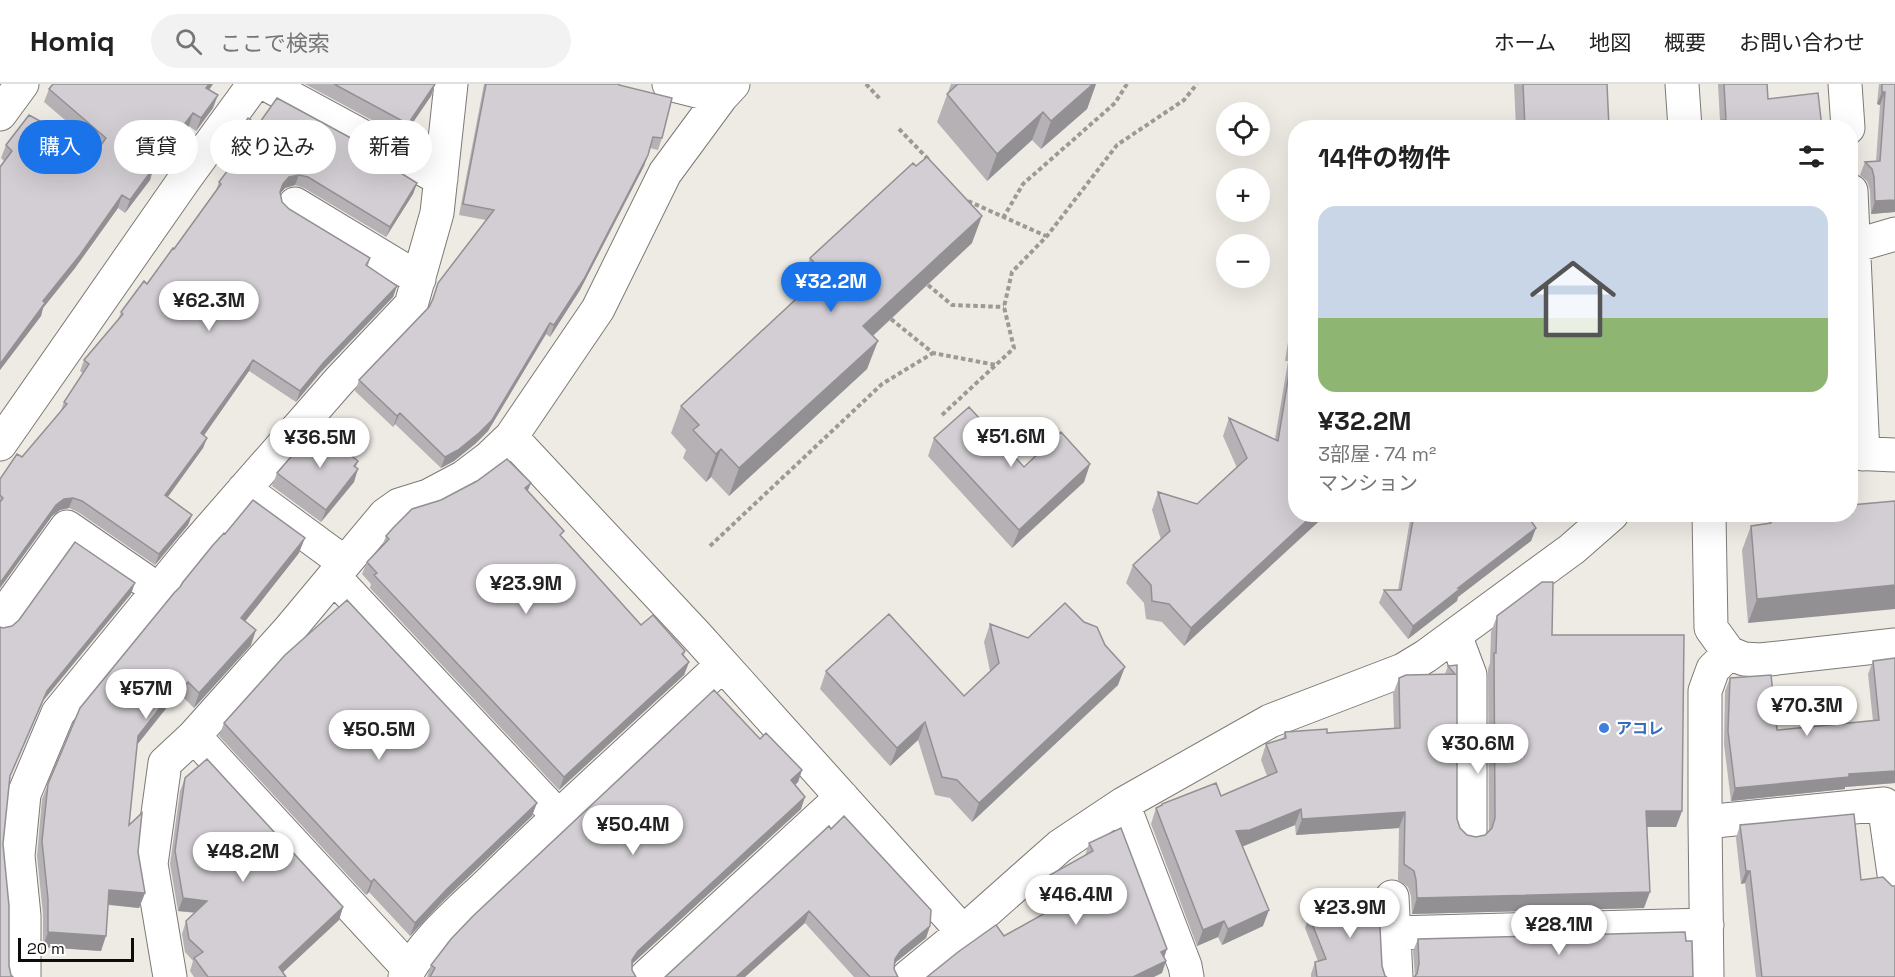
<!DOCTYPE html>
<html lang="ja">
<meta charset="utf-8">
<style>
body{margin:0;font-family:"Space Grotesk","Noto Sans JP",sans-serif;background:#f2f2f2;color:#222;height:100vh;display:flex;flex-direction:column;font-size:22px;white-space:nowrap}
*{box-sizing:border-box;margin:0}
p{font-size:20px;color:#767676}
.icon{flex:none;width:33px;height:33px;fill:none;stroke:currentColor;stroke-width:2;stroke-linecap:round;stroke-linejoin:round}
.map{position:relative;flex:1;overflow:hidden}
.sheet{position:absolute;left:1288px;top:36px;width:570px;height:402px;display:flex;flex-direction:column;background:#fff;border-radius:24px;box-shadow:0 6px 24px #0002}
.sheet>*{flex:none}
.guide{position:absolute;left:18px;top:36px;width:570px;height:54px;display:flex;gap:12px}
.controls{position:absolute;left:1216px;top:18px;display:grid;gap:12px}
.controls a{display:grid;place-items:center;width:54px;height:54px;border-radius:50%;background:#fff;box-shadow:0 6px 24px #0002;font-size:30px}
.scale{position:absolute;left:18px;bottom:15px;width:116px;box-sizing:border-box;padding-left:6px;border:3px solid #0e0c0b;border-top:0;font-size:16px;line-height:21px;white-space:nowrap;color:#0e0c0b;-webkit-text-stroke:4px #fff;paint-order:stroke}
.price{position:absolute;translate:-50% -51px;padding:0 14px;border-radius:21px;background:#fff;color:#222;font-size:20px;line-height:39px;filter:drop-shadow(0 2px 3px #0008)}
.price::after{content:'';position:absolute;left:50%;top:36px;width:18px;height:14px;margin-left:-9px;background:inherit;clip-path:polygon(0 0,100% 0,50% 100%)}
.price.active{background:#1a73e8;color:#fff}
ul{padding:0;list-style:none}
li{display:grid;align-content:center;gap:12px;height:318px;padding:0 30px}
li+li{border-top:2px solid #e0e0e0}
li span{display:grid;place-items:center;height:186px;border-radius:18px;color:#555}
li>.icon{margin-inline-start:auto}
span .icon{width:108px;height:108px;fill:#fffc;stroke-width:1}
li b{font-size:26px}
h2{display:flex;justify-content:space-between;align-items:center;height:72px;padding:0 30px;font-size:26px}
.tag{padding:0 21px;border-radius:27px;background:#fff;box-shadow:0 6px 24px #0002;font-size:21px;line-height:54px}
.tag.active{background:#1a73e8;color:#fff}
header{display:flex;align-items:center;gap:36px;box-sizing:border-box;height:84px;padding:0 30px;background:#fff;border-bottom:2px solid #e0e0e0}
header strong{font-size:28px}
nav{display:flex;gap:33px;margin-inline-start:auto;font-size:21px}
.search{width:420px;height:54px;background:#f2f2f2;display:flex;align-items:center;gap:15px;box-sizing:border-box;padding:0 21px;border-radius:33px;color:#767676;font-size:22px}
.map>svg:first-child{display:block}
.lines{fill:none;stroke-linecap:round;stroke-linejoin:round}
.minor-casing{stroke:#7d7a75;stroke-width:35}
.path{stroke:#9d9a95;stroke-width:4;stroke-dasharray:4.5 3;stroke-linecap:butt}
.minor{stroke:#fff;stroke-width:33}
.wall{fill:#b5b1b5}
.shaded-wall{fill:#939094}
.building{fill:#d2ced3;stroke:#939094;stroke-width:1.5}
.shop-dot{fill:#3f7fe0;stroke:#fff;stroke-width:2}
.labels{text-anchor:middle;stroke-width:4.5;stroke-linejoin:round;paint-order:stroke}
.shop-label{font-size:16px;font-weight:bold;fill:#366cbe;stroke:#fff;text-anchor:start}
</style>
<header>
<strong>Homiq</strong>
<div class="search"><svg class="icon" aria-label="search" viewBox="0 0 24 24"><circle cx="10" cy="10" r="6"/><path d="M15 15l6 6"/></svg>ここで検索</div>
<nav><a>ホーム</a><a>地図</a><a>概要</a><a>お問い合わせ</a></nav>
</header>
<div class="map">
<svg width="1895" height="893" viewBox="0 0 1895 893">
<rect width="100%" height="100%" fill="#eeeae4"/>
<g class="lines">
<defs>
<path id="minor" d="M266,0L441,95
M669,0L721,13
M1682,0L1685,44
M1845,0L1848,44
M0,30L22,0
M1851,107L1863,370
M295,120L419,195
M1854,162L1895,150
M511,353L697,552L963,848
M0,360L184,96L254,0
M1851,369L1895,371
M244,405L345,479
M334,493L558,732
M0,536L67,443L160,507
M1455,551L1470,591V750
M1729,569L1744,575L1760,576L1895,561
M194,652L409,885
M1123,720L1185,882L1187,893
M1705,738L1884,720L1895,797
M1392,813L1396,893
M1394,849L1707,841
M24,893V832L18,772L24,710L58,629L193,464L339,297L411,221L437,129L451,0
M170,893L151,780L165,679L194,652L289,546L385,431L399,421L428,412L464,393L489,374L511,353L598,225L665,89L721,13L733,0
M405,893C423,857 461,826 490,798C565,724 645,654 722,581
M646,893L842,713
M908,893L963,848L1060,762L1123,720L1270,637L1403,586L1426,572L1572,465L1612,430
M1707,893L1705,738V607L1713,585L1729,569L1711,544L1709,430"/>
</defs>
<use href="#minor" class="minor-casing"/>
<path class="path" d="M866,0L880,15
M899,45L930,77
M968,117L1046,152
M1003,134L1023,100L1115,19L1127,0
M928,201L952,221L1004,223
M891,235L933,269L996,281
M942,331L1014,264L1004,223L1012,188L1047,152L1117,61L1184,16L1197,0
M710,462L882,300L933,269"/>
<use href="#minor" class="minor"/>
</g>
<path class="wall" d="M213,0L209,6L213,24L196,47L189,42L152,89L150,96L125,129L118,124L75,184L43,224L41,232L0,286V83L4,77L1,74L6,61L96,68L99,65L44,18L49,5Z
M305,0H435L431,12L403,53Z
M484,0H619V1L662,54L658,66L650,64L644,82L580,206L550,253L546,250L488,347L475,360L454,377L441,384L395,340L393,343L355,307L359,296L429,223L431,218L438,199L486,136L459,131Z
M951,0H1096L1087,25L1041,65L1032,56L987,97L937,38Z
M1514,0H1607L1609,44H1516Z
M1718,0H1767L1768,15L1822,44H1716L1718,37H1720Z
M1879,0H1895V128L1871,130L1870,106L1867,97L1860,91L1865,78L1876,77L1880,21L1877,20Z
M258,41L384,79L417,99L413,110L386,153L304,104L295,101L285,104L280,109L282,118L289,125L370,174L368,182L397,202L393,213L320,289L296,318L249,287L204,351L207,354L203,364L168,413L192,431L188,441L155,481L78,428L69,424L60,426L52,432L0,504V395L22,373L60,329L64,318L83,289L80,287L84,276L118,236L121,228L147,200L174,165L215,109L219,98L237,75L227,68L231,58Z
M972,159L873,252L867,285L729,412L711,393L706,398L683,374L686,366L671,349L681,322L805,207L800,202L810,174Z
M1296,208V430L1184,562L1162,538L1146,535L1144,519L1126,499L1133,481L1161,456L1152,426L1158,408L1197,420L1237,384L1223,352L1229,334L1275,355L1288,277H1285Z
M934,354L1024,383L1090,380L1084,398L1012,464L928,372Z
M358,377L356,383L354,398L321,438L272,402L277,389Z
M528,407L562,453L641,541L685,567L684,572L689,578L684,591L559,706L370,504L371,500L362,490L367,478L382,462L386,452Z
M1411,430H1526L1536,444L1531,457L1458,513L1457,517L1408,555L1379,519L1384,506H1398Z
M1814,430L1748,539L1742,466L1751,442L1769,439L1771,435Z
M225,450L299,469L245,537L251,561L194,624L183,613L180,616L176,612L137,661L129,741L138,768L145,809L139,824L108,821L101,867L43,863V830L37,772L42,715L48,700L180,503Z
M1497,532L1552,551L1682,727L1676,743H1647L1644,824L1412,830L1411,812L1408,803L1398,796L1399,744L1296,751L1295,741L1242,762L1263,842L1222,861L1218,853L1197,862L1151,740L1156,724L1161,722L1162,720L1221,712L1267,692L1261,676L1266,660L1283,654L1285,648L1327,649L1394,644L1393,610L1399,594L1445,590L1448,582L1457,581V735L1460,744L1467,751L1476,753L1485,751L1489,747L1488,585L1490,579L1491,548Z
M990,540L1118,601L972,738L950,714L935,711L918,656L890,682L820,605L826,587L964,612L990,587L984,558Z
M1873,577L1895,699L1845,703V705L1731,717L1724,660L1725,607L1730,594L1777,646L1873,637L1868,590Z
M224,639L532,732L442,818L410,852L369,808L366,811L219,652Z
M760,655L802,686L798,698L795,701L801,725L633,879L632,886L636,893H427L431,881Z
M185,694L343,823L339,836L283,888L286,893H194L190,887L193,877L185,868L182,850L186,837L195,829L178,827L170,780L180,707Z
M1740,741L1861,796L1892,802L1895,893H1756L1745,799L1741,800L1736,754Z
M829,742L930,842L926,854L896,878L894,881V885L898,893H854L805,839Z
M1089,759L1164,873L1162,889L1004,852L1047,828L1037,808L1041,796L1085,772Z
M1309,832L1382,882L1385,892L1387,893H1311V890L1315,878L1318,877L1305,844Z
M1418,855L1686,857L1415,892L1413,867Z"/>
<path class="shaded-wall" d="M209,0H213L201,17L206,4Z
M435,0L431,12L403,53L408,40Z
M1083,0H1096L1087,25L1041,65L1051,37Z
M1882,8H1885L1880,21L1877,20Z
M218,11L213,24L196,47L201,34Z
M1043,28L1032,56L987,97L997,70Z
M193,29L189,42L152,89L150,96L125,129L130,116L152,82Z
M648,71L644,82L580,206L550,253L554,241Z
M299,91L295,101L285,104L279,111L283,100L289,93Z
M417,99L413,110L386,153L390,143Z
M122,111L118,124L75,184L43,224L41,232L0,286V280L43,217Z
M1895,116V128L1871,130L1875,117Z
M982,132L972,159L853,270L863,242Z
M397,202L393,213L320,289L296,318L300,307L324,278Z
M550,239L546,250L488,347L475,360L454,377L441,384L445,373Z
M878,257L867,285L729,412L739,384Z
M253,276L249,287L198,360L201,349Z
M400,329L395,340L393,343L397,332Z
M207,354L203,364L161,422L165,411Z
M721,365L711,393L706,398L716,370Z
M1090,380L1084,398L1012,464L1019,446Z
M358,385L354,398L321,438L326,426Z
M531,399L526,411L525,404Z
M73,414L69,424L60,426L52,432L0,504V499L56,421L64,415Z
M1314,430H1327L1184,562L1191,544Z
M192,431L188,441L155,481L159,470Z
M1536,444L1531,457L1458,513L1457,517L1408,555L1413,542L1458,504Z
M305,454L299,469L236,549L241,534Z
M135,499L131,510L43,617L7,703L47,607Z
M1895,501V525L1748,539L1757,515Z
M256,546L251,561L194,624L199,609Z
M689,578L684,591L559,706L564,693Z
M1125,583L1118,601L972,738L979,719Z
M181,597L176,612L132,667L138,652Z
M188,598L183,613L180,616L186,601Z
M925,638L918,656L890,682L897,664Z
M802,686L798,698L787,708L791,696Z
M1895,687V699L1845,703V705L1731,717L1735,704L1849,690Z
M805,713L801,725L633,879L628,888L632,876L638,867Z
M537,719L532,732L442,818L410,852L415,839L447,805Z
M1301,725L1295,741L1244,762L1230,763L1236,747Z
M1646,727H1682L1676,743H1640Z
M1405,728L1399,744L1296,751L1302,735Z
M1746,787H1750L1745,799L1741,800Z
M374,795L369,808L366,811L371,798Z
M109,806L145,809L139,824L104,820Z
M1650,808L1644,824L1412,830L1417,814Z
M183,814L207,817L203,829L178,827Z
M343,823L339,836L278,893L279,883Z
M1269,826L1263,842L1222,861L1228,845Z
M809,827L805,839L745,893H736Z
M1224,837L1218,853L1197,862L1203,846Z
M930,842L926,854L896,878L890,887L895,875L901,866Z
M48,848L106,852L101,867L43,863Z
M1167,865L1163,877L1161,868Z
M1166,877L1162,889L1154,893H1133Z"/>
<path class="building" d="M53,0H209L206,4L218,11L201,34L193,29L152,82L154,83L130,116L122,111L80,171L43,217L45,219L0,280V83L12,67L6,61L29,31L96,68L106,54L49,5Z
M334,0H435L408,40Z
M486,0H619V1L672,14L662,54L653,53L648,71L584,195L554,241L550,239L492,336L479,349L458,366L445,373L400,329L397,332L359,296L429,223L433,215L438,199L494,126L463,120Z
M958,0H1093L1051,37L1043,28L997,70L947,10Z
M1523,0H1607L1609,44H1525Z
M1724,0H1767L1768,15L1818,9L1822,44H1719L1718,37L1726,36Z
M1882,0H1895V116L1875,117L1874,93L1872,85L1865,78L1880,77L1885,8H1882Z
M277,14L386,73L383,78L417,99L390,143L308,93L299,91L289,93L283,100L280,108L282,118L289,125L370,174L366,181L397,202L324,278L300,307L253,276L201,349L207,354L165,411L192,431L159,470L82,417L73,414L64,415L56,421L0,499V418L3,414L0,411V395L17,370L22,373L67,320L64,318L89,280L84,276L123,230L121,228L144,197L147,200L173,164L174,165L221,100L219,98L243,66L231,58L248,34L258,41Z
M927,73L982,132L863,242L878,257L739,384L721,365L716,370L693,346L699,341L681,322L824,189L810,174L913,79L916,82Z
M1296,231V430H1314L1191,544L1169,520L1152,517L1151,501L1133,481L1170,447L1158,408L1197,420L1247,374L1229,334L1278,357L1294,259H1292Z
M969,323L1024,383L1061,348L1090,380L1019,446L934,354Z
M316,344L358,377L354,382L358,385L326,426L277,389Z
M507,375L531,399L525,404L564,447L560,451L641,541L653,531L685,567L682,570L689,578L564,693L374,491L377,489L367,478L389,455L386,452L393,444L412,425L441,416L477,397Z
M253,416L305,454L241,534L256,546L199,609L188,598L186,601L181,597L138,652L129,741L142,729L138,768L145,809L109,806L106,852L48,848V815L42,757L48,700L80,624L174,509L180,503L183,498L213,461L224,449L225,450Z
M1895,417V501L1757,515L1751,442L1771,439V435L1814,430H1851V421Z
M1414,430H1526L1536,444L1458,504H1461L1413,542L1384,506H1401Z
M75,458L135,499L47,607L10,692L3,760L9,822V882L11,891L13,893H0V543L3,544L12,542L19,536Z
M1542,498H1553L1552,551H1684L1682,727H1646L1650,808L1417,814L1416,796L1414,787L1404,780L1405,728L1302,735L1301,725L1250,746L1236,747L1269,826L1228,845L1224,837L1203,846L1156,724L1162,721V720L1216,699L1221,712L1277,688L1266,660L1286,654L1285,648L1327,645V649L1400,644L1399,594L1406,591L1455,590L1448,582L1457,581V735L1460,744L1467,751L1476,753L1485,751L1492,744L1495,734L1494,569H1496L1497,532Z
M347,516L537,719L447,805L415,839L374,795L371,798L224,639L285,571Z
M1065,519L1084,538L1097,543L1105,561L1125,583L979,719L957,696L942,693L925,638L897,664L826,587L889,530L964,612L999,579L990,540L1028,554Z
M1895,574V687L1849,690V693L1735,704L1728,647L1730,594L1771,591L1777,646L1879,636L1873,577Z
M714,606L760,655L766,649L802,686L791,696L805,713L638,867L632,876V886L636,893H430L435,884L431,881L451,855L473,832Z
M207,675L343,823L279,883L286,893H208L194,874L203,868L189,855L186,837L207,817L183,814L175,767L185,694Z
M1854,730L1861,796L1883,793L1892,802H1895V893H1762L1750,787H1746L1740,741Z
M844,732L931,826L930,842L901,866L895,875L894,885L898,893H870L809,827L736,893H665L829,742L831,745Z
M1121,744L1167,865L1161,868L1166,877L1133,893H927L958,868L996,841L1004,852L1056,823L1041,796L1093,767L1089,759Z
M1378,805L1382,882L1385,892L1387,893H1317L1315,878L1326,875L1309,832Z
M1685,848L1686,857H1692L1693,893H1414L1417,890L1419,880L1418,855Z"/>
<circle class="shop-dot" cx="1604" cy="644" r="6"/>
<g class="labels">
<g class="shop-label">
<text x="1616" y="650">アコレ</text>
</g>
</g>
</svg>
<div class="controls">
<a><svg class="icon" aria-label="locate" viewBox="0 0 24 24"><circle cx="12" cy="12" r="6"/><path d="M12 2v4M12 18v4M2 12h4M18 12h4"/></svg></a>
<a>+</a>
<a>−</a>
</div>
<div class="scale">20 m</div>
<b class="price active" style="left:831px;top:229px">¥32.2M</b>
<b class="price" style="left:209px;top:248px">¥62.3M</b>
<b class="price" style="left:1011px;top:384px">¥51.6M</b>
<b class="price" style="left:320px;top:385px">¥36.5M</b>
<b class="price" style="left:526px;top:531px">¥23.9M</b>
<b class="price" style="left:146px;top:636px">¥57M</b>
<b class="price" style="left:1807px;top:653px">¥70.3M</b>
<b class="price" style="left:379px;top:677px">¥50.5M</b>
<b class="price" style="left:1478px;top:691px">¥30.6M</b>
<b class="price" style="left:633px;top:772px">¥50.4M</b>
<b class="price" style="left:243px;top:799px">¥48.2M</b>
<b class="price" style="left:1076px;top:842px">¥46.4M</b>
<b class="price" style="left:1350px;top:855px">¥23.9M</b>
<b class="price" style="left:1559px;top:872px">¥28.1M</b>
<div class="guide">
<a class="tag active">購入</a>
<a class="tag">賃貸</a>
<a class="tag">絞り込み</a>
<a class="tag">新着</a>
</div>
<section class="sheet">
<h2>14件の物件<svg class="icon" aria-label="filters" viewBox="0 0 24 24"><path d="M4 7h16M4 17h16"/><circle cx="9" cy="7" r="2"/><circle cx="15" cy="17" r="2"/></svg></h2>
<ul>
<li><span style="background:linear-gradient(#c9d6e8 60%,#8fb573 0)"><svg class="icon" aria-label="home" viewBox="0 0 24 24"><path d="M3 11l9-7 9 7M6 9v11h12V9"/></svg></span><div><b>¥32.2M</b><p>3部屋 · 74 m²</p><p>マンション</p></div></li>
</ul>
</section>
</div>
